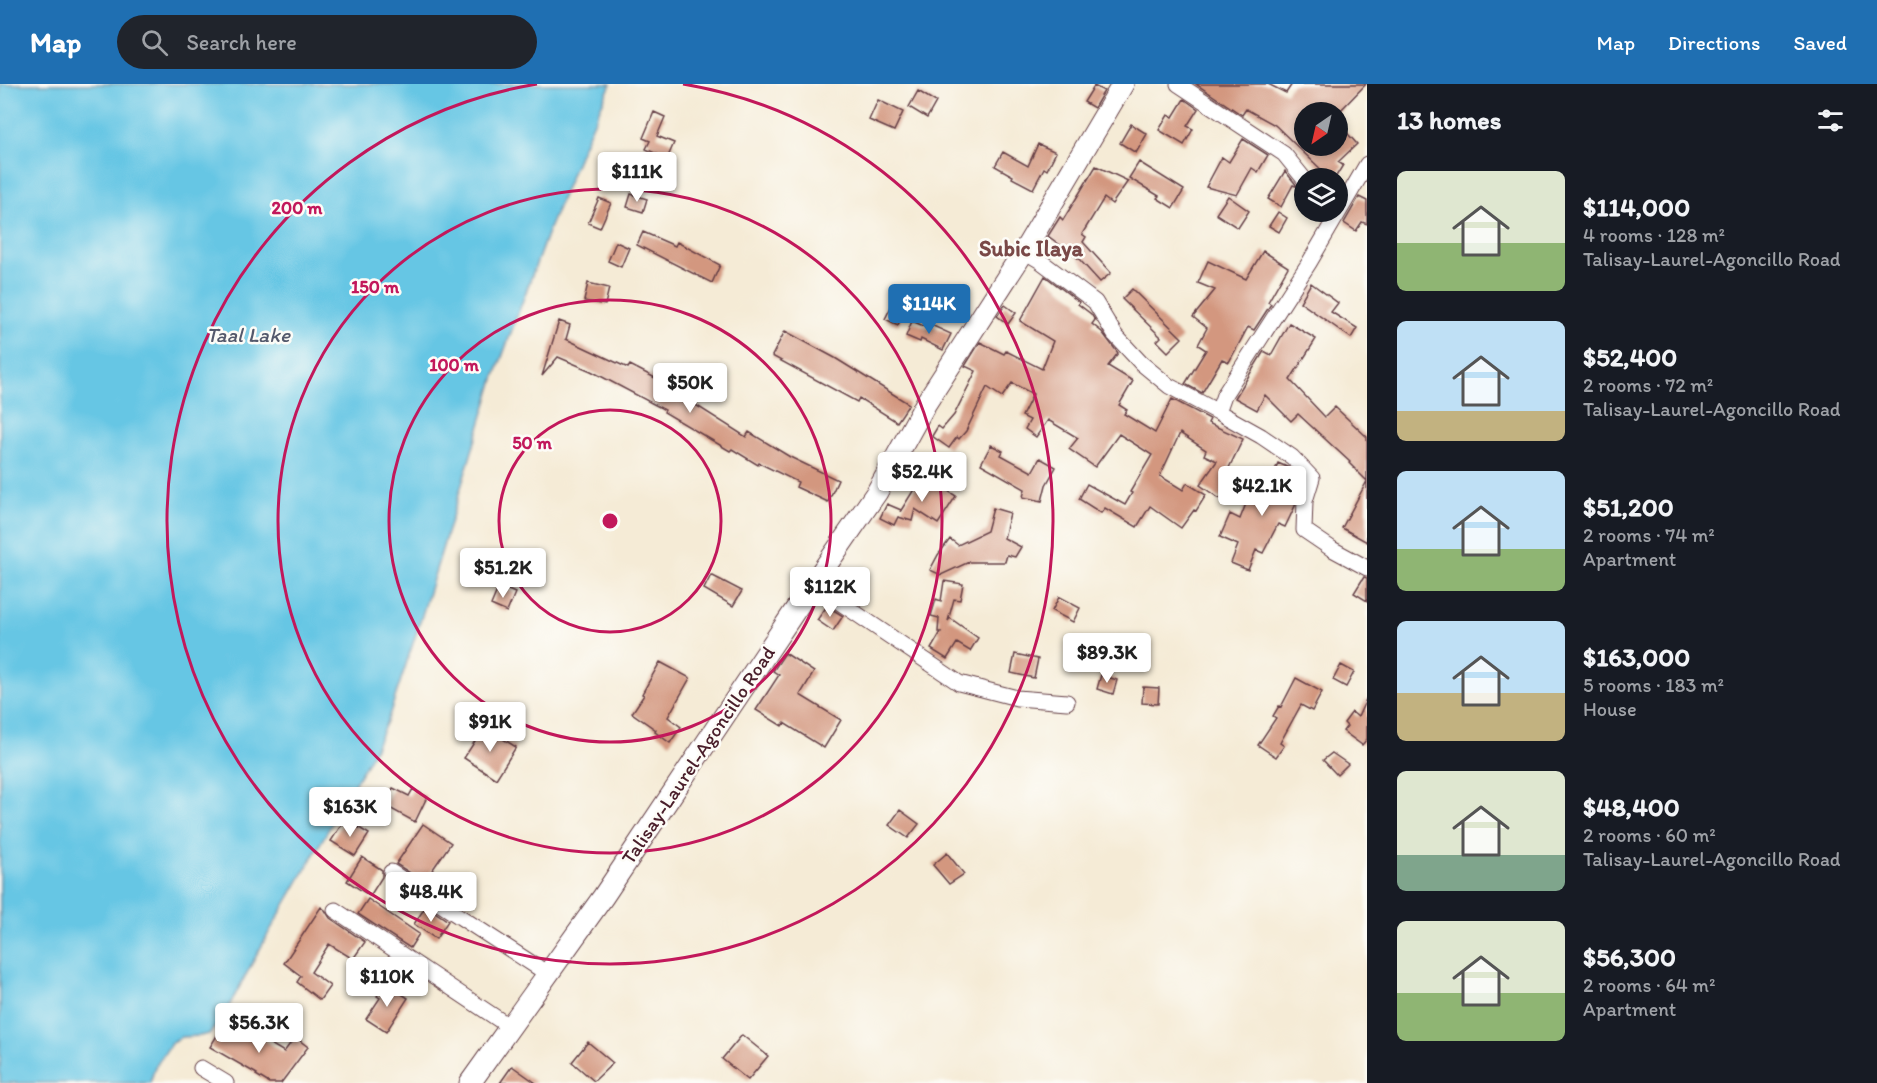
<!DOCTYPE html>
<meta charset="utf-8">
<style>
body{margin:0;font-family:Itim,sans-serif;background:#20242c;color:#f1f3f6;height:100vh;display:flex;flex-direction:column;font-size:22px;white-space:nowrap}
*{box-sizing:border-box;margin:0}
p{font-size:20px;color:#9ea1a6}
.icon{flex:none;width:33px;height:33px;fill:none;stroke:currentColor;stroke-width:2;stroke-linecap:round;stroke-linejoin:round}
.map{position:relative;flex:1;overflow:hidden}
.details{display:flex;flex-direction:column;background:#171b24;width:510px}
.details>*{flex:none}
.needle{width:39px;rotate:214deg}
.tools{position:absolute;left:1294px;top:18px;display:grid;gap:12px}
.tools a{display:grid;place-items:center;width:54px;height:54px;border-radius:50%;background:#171b24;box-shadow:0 3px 9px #0003;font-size:30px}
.price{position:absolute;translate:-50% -51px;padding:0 14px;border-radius:6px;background:#fff;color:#222;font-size:20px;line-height:39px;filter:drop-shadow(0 2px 3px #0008)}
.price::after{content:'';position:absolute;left:50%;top:36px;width:18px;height:14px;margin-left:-9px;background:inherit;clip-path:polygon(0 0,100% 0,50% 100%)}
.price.on{background:#1f6fb2;color:#fff}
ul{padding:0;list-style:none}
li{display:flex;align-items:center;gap:18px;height:150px;padding:0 30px}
li span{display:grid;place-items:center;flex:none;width:168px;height:120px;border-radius:9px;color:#555}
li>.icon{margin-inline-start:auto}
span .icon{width:72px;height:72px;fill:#fffc;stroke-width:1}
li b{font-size:26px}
h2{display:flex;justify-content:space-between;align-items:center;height:72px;padding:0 30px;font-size:26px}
header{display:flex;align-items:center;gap:36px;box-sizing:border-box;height:84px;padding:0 30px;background:#1f6fb2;color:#fff}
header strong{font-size:28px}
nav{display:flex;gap:33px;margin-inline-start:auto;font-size:21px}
.search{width:420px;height:54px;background:#20242c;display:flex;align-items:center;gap:15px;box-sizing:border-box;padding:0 21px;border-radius:33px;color:#9ea1a6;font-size:22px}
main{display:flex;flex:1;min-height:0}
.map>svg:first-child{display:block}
.water{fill:#66c6e4;stroke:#587288;stroke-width:1.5}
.building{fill:#d3977f}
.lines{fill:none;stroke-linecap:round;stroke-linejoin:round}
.minor-casing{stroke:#643e45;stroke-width:17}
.secondary-casing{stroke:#643e45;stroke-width:23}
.minor{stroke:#fff;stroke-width:15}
.secondary{stroke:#fff;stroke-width:21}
.ring{fill:none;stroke:#c2185b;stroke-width:3}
.labels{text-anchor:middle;stroke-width:5;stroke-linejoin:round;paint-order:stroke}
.street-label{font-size:20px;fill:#4a1f2b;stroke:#fdfcf7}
.water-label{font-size:21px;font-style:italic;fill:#54596c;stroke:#fdfcf7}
.quarter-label{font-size:22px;font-weight:bold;fill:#7a4948;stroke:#fdfcf7}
.centre{fill:#c2185b;stroke:#fdfcf7;stroke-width:3}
.ring-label{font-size:18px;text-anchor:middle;font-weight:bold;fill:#c2185b;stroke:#fdfcf7;stroke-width:5;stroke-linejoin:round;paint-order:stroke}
</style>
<header>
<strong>Map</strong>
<div class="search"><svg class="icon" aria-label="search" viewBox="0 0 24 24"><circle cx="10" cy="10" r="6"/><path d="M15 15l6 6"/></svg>Search here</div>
<nav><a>Map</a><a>Directions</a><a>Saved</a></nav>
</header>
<main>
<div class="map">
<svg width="1367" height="999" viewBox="0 0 1367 999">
<rect width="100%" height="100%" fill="#fdfcf7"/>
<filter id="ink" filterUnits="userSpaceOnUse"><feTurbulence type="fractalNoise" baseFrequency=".0167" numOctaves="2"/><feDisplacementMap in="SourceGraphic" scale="12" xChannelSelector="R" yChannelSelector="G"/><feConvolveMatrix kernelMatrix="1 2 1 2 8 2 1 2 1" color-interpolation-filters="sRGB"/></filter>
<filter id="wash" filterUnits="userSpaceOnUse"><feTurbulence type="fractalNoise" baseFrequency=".008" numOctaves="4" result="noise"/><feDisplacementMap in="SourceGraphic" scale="24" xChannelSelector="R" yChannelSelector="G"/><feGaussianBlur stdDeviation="1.35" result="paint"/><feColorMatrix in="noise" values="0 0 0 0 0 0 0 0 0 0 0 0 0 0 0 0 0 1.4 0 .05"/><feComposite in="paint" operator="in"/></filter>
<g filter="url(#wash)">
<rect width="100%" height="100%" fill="#f5ebd6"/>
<path class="water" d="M0,0H611L583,62L549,145L494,295L420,538L388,635L373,668L267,852L222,935L209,950L200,952L181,953L172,958L155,983L150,999H0Z"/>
<g id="blocks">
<path class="building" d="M1196,0H1268L1286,9L1292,0H1366L1339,28H1305V62H1338V39L1357,60L1338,78L1343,81L1335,94H1330L1275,41L1246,25L1242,31Z
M1094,2L1104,7L1094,24L1084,18Z
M918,7L936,18L927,34L909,23Z
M1184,15L1198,25L1187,42L1193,45L1184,61L1159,46L1168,31L1173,33Z
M878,16L903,28L894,47L869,36Z
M654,28L665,33L657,52L674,59L667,75L646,65L650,57L643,54Z
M1131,40L1147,50L1136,69L1120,59Z
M1243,55L1268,71L1258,88L1252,84L1237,111L1206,103L1222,73L1229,78Z
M1038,60L1056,68L1047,86L1044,84L1033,105L1012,94L1013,92L995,82L1003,68L1028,82Z
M1139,78L1184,106L1173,124L1157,114L1159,112L1129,94Z
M1096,82L1128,97L1112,120L1104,114L1082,150L1086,153L1083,158L1111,189L1100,198L1079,175L1048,152L1060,133L1063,136Z
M1285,87L1298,103L1293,101L1281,123L1268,115Z
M631,110L647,115L643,128L627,123Z
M1228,112L1249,127L1238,144L1216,130Z
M1359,113L1367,117V140L1362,138L1356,147L1344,139Z
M599,114L611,119L600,144L588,139Z
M1278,128L1287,134L1279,148L1269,142Z
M643,148L675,162L677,158L720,181L712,199L637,161Z
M616,158L629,164L621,183L608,177Z
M1263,167L1288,183L1268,218L1271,220L1254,246L1248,243L1229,278L1222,275L1202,309L1185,300L1206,266L1198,261L1207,244L1193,233L1215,206L1198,199L1208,177L1246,195Z
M1045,192L1079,218L1078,220L1091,230L1095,236L1092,240L1102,248L1118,269L1108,282L1133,297L1119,321L1127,326L1124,330L1155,349L1172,315L1210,335L1208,339L1243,355L1224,394L1231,399L1220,415L1200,401L1217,377L1204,371L1206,366L1180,349L1160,392L1183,406L1187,399L1206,411L1196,427L1194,426L1181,444L1150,422L1137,443L1105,424L1101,429L1079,415L1087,400L1125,421L1132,409L1130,408L1152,371L1119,350L1095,383L1069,365L1078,354L1048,336L1036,353L1025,345L1030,336L1022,332L1033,310L1012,299L1002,313L987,303L966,347L959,355L957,353L949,364L932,352L938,342L942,345L954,331L976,287L965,282L980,258L1004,270L1006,267L1042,285L1053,257L1020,237Z
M588,199L609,204L605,221L584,217Z
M1311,199L1338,219L1331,228L1357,244L1351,254L1300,218Z
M1132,205L1182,254L1168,268L1157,257L1161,253L1122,215Z
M894,217L906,223L898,241L885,235Z
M1005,221L1016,229L1008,240L997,232Z
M559,237L570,241L566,255L628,284L630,281L661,297L696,317L694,320L746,353L749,348L790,373L838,396L828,418L796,403L798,398L759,379L758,381L732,365L730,367L664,328L665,326L591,287L558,273L542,292Z
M912,237L928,244L929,240L951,250L943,266L921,255L920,258L906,252Z
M1289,239L1316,255L1290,296L1325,333L1335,323L1367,353V397L1349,379L1350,378L1298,330L1291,337L1265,311L1257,326L1235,314L1264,267L1271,271Z
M785,247L835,274L909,320L897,338L859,314L857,318L772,272Z
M991,361L1003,367L1001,371L1032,388L1040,374L1056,383L1046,401L1042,417L1023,413L1025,405L981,380Z
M1278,379L1289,384L1301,396L1294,413L1296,414L1295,422L1285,443L1278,440L1263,469L1256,466L1248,486L1231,479L1238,461L1220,453L1230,430L1240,435L1249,412L1262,417Z
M923,391L956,412L938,440L915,425L912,437L898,433L894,441L880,434L887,420L901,426L900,428Z
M1367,397V458L1342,444Z
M993,424L1010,429L1004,454L1021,463L1015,473L1007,471L1005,478H969L941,491L930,486L938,471L950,455L958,461L987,447Z
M711,491L742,507L733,522L704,505Z
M1364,493L1367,494V517L1354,509Z
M944,497L963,500L960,516L954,515L948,537L950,534L978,554L970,567L957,559L947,575L931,565L941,548H938L939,534L931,532L936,515L941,517Z
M499,502L515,509L507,528L491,521Z
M1059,513L1080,524L1073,538L1052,527Z
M827,522L843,532L833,547L817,536Z
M785,569L814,588L800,611L841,636L824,664L784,639L782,642L756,626L779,591L773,587Z
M1015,570L1038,575L1034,594L1011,589Z
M660,578L690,594L668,633L681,643L670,659L655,648L656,646L632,629L644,611L642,610Z
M1341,581L1354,588L1346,603L1333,596Z
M1101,591L1117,596L1113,610L1097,605Z
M1296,594L1322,608L1312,627L1301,621L1280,659L1284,662L1276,673L1258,661L1276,634L1273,632L1279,622L1281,623Z
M1143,603L1159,604L1158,620L1142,619Z
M1367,613V655L1362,661L1343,647L1347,642L1344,639L1352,628L1358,633Z
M484,643L516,663L496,695L464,674Z
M1332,669L1348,680L1337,691L1323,676Z
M393,704L409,712L413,705L427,713L415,738L384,721Z
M900,726L919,740L908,754L889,741Z
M345,735L369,750L355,772L331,757Z
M423,740L451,759L424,798L396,780Z
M947,769L964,790L949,800L933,781Z
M362,773L382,786V793L370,812L347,797Z
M368,815L419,850L410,864L358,830Z
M426,822L448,837L436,855L414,840Z
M321,823L325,826L330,834L365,858L353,875L329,860L311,888L330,902L320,916L297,898L301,892L284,879Z
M385,899L408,914L386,948L366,935L380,914L377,912Z
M239,941L284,968L295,953L308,963L281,999H269L256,991L257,990L210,963L221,945L232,952Z
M742,951L768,972L748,996L722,975Z
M588,958L613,979L594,997L572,978Z
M512,982L536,999H500Z"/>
</g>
</g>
<g filter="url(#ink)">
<use href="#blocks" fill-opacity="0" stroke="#643e45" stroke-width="1.5"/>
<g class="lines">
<defs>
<path id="minor" d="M1178,0L1284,70L1305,96
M1024,167L1039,176L1095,218L1115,251L1141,279L1169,302L1218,328L1224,311L1309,179L1367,80
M1218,328L1261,352L1292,373L1312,394L1305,417L1304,446L1332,465L1367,484
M814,501L959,599L1017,614L1067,618
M391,788L548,890
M335,826L510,943
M201,984L226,999"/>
<path id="secondary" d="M470,999L603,813L798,522L877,408L926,319L1024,167L1123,0"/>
</defs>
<use href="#minor" class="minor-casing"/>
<use href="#secondary" class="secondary-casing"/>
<use href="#minor" class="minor"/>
<use href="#secondary" class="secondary"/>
</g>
</g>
<g class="ring">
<circle cx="610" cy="437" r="111"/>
<circle cx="610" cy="437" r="221"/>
<circle cx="610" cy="437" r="332"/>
<path d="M683 0A443 443 0 1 1 537 0"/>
</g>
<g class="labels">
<g class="street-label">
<text transform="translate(698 671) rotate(-56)" y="7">Talisay-Laurel-Agoncillo Road</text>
</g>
<g class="water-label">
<text x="248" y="258">Taal Lake</text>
</g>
<g class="quarter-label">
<text x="1031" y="172">Subic Ilaya</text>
</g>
</g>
<circle cx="610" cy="437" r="9" class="centre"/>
<g class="ring-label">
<text x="297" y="130">200 m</text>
<text x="375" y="209">150 m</text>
<text x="454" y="287">100 m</text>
<text x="532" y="365">50 m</text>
</g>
</svg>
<div class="tools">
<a><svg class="needle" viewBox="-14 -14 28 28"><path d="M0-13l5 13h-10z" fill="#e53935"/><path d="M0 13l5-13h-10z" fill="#9ea1a6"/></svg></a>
<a><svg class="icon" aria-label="layers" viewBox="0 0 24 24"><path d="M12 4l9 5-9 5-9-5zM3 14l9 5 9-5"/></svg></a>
</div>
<b class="price" style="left:637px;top:119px">$111K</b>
<b class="price on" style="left:929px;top:251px">$114K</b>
<b class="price" style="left:690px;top:330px">$50K</b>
<b class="price" style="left:922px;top:419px">$52.4K</b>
<b class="price" style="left:1262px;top:433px">$42.1K</b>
<b class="price" style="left:503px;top:515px">$51.2K</b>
<b class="price" style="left:830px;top:534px">$112K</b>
<b class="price" style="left:1107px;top:600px">$89.3K</b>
<b class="price" style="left:490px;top:669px">$91K</b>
<b class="price" style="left:350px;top:754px">$163K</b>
<b class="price" style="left:431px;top:839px">$48.4K</b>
<b class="price" style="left:387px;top:924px">$110K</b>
<b class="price" style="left:259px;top:970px">$56.3K</b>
</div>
<section class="details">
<h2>13 homes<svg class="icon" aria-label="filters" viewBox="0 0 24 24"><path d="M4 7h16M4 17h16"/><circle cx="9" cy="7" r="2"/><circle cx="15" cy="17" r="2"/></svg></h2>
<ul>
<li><span style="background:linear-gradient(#dfe7d0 60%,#8fb573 0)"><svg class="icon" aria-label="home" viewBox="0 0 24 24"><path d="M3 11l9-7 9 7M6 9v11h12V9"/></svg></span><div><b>$114,000</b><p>4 rooms · 128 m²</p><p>Talisay-Laurel-Agoncillo Road</p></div></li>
<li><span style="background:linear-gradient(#bfe0f5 75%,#c2b280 0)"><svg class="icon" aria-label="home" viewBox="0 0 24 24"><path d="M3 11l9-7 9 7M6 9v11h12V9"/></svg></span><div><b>$52,400</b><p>2 rooms · 72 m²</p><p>Talisay-Laurel-Agoncillo Road</p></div></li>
<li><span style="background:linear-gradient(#bfe0f5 65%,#8fb573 0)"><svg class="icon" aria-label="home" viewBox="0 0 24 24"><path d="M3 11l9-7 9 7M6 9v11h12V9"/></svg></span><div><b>$51,200</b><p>2 rooms · 74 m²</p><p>Apartment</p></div></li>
<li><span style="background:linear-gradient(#bfe0f5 60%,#c2b280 0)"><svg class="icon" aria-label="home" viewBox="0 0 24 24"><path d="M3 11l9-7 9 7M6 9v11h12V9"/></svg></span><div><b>$163,000</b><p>5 rooms · 183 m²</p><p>House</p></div></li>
<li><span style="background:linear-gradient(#dfe7d0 70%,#7fa58c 0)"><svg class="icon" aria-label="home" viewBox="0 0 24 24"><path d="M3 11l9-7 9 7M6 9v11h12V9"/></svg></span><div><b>$48,400</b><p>2 rooms · 60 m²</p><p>Talisay-Laurel-Agoncillo Road</p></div></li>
<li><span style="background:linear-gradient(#dfe7d0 60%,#8fb573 0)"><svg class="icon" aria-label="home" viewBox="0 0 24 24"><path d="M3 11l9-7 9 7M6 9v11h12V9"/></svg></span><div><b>$56,300</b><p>2 rooms · 64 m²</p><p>Apartment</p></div></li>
</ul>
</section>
</main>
